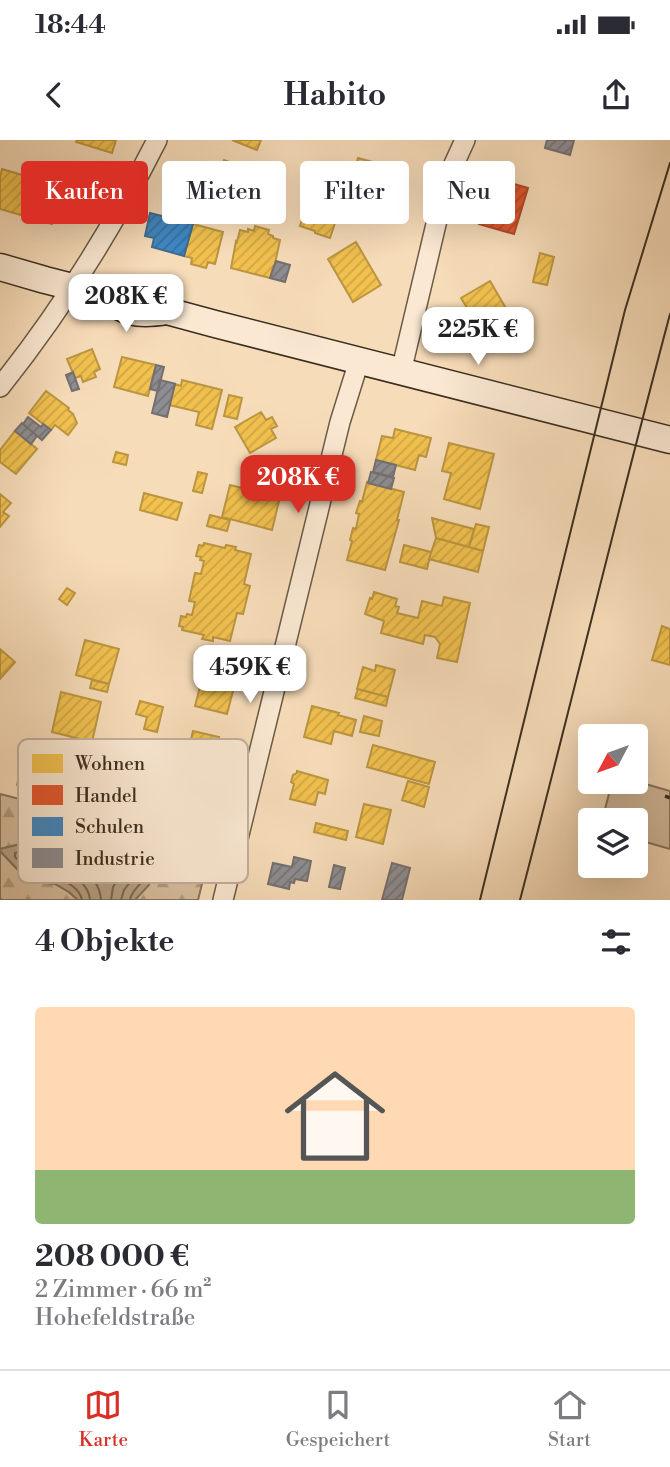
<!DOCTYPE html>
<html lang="de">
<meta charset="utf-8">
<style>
body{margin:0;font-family:"Libre Bodoni",serif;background:#f7f7f7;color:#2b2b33;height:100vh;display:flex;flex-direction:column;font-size:26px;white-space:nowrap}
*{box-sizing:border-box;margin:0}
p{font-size:23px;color:#7c7c81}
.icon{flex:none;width:38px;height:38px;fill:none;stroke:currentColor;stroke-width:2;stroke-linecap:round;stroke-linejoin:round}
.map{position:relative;height:760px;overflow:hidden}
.details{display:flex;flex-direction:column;background:#fff;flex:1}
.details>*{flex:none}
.top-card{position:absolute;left:21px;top:21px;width:628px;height:63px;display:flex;gap:14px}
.needle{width:46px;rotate:229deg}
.controls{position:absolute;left:578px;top:584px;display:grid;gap:14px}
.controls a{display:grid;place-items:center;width:70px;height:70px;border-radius:7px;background:#fff;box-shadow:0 7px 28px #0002;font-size:35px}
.price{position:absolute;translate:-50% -60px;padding:0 16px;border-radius:14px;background:#fff;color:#222;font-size:23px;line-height:46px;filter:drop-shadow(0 2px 4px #0008)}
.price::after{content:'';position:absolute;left:50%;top:42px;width:21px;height:16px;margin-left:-10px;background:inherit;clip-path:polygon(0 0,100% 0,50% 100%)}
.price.on{background:#d93025;color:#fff}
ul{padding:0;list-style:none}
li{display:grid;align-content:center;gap:14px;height:371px;padding:0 35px}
li span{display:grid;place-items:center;height:217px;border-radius:7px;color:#555}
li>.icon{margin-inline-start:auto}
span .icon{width:126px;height:126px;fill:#fffc;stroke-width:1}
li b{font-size:30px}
h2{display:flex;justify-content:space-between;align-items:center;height:84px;padding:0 35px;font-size:30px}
.pill{padding:0 24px;border-radius:7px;background:#fff;box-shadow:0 7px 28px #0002;font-size:24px;line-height:63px}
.pill.on{background:#d93025;color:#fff}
.status{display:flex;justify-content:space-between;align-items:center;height:49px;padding:0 35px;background:#fff;direction:ltr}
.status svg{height:19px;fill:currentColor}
header{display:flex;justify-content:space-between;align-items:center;height:91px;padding:0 35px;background:#fff;font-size:32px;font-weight:600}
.menu{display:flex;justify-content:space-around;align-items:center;height:98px;border-top:2px solid #e1e1e2;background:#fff;font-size:19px;color:#7c7c81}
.menu a{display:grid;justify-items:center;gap:4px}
.menu .on{color:#d93025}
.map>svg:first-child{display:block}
.green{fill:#d7be9f;stroke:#89765f;stroke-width:2}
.forest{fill:url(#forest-firs);stroke:#89765f;stroke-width:2}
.water{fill:#b7a185;stroke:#85735c;stroke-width:2}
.homes{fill:url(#homes-hatch);stroke:#bb9540;stroke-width:2}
.shops{fill:url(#shops-hatch);stroke:#b14b2a;stroke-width:2}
.schools{fill:url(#schools-hatch);stroke:#3e6d93;stroke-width:2}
.industry{fill:url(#industry-hatch);stroke:#747070;stroke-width:2}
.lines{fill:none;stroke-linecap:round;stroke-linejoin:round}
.shore{stroke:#796852;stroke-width:2}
.street-casing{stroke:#6a5a46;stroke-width:22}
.secondary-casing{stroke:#3b2e1f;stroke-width:29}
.path{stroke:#3b2e1f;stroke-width:3.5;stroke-dasharray:5 3.5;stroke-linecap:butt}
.street{stroke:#fae8d2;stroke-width:19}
.secondary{stroke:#fae8d2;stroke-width:26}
.tram{stroke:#3b2e1f;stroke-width:2}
.key{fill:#fae8d2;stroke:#c1b09c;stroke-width:2}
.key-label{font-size:19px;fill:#3b2e1f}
</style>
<div class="status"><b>18:44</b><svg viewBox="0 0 49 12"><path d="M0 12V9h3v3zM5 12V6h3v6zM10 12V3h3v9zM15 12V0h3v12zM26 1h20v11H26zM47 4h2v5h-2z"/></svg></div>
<header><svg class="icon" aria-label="back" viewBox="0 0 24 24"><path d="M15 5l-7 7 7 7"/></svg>Habito<svg class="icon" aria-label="share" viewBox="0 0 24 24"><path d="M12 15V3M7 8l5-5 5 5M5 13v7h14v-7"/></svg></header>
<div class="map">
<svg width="670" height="760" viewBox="0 0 670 760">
<defs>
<pattern id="forest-firs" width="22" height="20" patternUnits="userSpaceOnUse" patternTransform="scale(1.75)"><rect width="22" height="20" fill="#d7be9f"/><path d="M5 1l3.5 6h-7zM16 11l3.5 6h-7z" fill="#b09b81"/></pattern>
<pattern id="homes-hatch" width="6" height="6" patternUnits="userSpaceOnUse" patternTransform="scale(1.75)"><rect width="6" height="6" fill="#f2c14e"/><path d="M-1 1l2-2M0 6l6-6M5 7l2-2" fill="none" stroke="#d0a644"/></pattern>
<pattern id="shops-hatch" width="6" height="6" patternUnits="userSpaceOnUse" patternTransform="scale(1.75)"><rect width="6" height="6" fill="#e4572e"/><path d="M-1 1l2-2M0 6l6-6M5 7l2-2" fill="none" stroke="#ba4827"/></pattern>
<pattern id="schools-hatch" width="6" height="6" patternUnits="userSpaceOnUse" patternTransform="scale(1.75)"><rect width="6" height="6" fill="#3f88c5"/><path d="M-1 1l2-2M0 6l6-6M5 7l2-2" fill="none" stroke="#36709f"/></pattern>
<pattern id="industry-hatch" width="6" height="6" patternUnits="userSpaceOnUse" patternTransform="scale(1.75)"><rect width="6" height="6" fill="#8d8d92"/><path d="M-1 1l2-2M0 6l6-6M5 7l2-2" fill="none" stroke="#747477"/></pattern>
</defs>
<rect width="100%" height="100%" fill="#f7dcb9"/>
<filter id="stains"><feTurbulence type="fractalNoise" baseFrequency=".00286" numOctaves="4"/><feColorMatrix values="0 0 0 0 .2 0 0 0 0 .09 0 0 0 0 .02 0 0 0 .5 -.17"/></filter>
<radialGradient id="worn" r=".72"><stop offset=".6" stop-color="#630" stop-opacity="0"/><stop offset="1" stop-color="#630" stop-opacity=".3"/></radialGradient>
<path class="green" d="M635,641L670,651V709L635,699V681H602L612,642Z"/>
<path class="forest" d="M0,654L211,708L198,760H135L24,703L0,709Z
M0,711L18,730L39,742L55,744L69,752L78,760H3L0,759Z"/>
<path class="water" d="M91,694L134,709L153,734L149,745L135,760H78L69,752L55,744L39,742L18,730L0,711V709L53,696Z"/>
<path class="homes" d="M77,0H116L112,13L76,2Z
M232,0H261L257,10Z
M358,18L387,26L386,28L400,32L393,59L379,55L378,58L349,50Z
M224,20L240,26L236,40L219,32Z
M2,29L63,47L52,84L0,69V37Z
M306,67L326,74L325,77L336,80L330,98L315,93V91L300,86Z
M193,84L223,92L215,124L208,122L206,128L191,124L192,118L184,116Z
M255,86L269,90L268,94L273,96V98L280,100L274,128L273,127L270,138L231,128L236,101L237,102L240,90L248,92V89L254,91Z
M356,102L381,145L353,162L328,119Z
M540,113L554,117L547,145L533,142Z
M490,141L511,177L483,194L461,158Z
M92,209L100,229L94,232L96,237L83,242L81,236L75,238L67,219Z
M122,217L156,225L148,256L114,247Z
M182,240L222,250L212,289L196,285L199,272L169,265L175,244L181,246Z
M46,251L69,268L68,270L73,274L77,283L68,295L55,285L51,290L29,273Z
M229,255L242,258L237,279L224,276Z
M261,272L266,280L272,277L277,286L271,289L276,298L250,313L235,287Z
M395,289L431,298L426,317L419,315L415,330L376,320L382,296L393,298Z
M15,291L37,309L16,334L0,322V310Z
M449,303L494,314L480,369L444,359L451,333L442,331Z
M116,312L128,315L126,325L113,322Z
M198,332L207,334L202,353L193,351Z
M367,342L404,352L397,380H399L385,430L347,420L352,401L350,400L353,388L356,389L359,374L356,373L360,361L362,362Z
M230,345L280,357L272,390L222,377Z
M144,353L182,363L177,380L140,370Z
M0,354L11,363L3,372L9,376L0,387Z
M210,375L230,380L227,391L207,386Z
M432,378L474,389L469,407L436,398Z
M476,384L489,387L483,411L469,407Z
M436,398L483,411L478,432L429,419Z
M204,403L225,408L226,405L236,407L235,410L251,414L244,444L250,446L243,474L237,473L230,501L213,497V501L202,499L204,495L182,490L183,487L179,486L181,476L186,477L187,474L192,475L195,462L189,461L195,433L201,434L204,421L200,420L201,417L196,416L199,405L203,406Z
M404,405L431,412L427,429L400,422Z
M67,448L75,453L67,465L59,459Z
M374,452L397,459L395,466L399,467L397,473L418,478L422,461L442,466L444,457L470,463L457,522L437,518L440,504L435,497L425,495L423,504L381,493L384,481L365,474L370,458L372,459Z
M662,486L670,489V525L652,520Z
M85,500L119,509L109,544L76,535Z
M0,509L15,522L0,539Z
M210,515L237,522L235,531L208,524Z
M199,521L238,532L227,574L195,566L202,539L195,537Z
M376,525L395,530L388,557L357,549L363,527L375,531Z
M92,540L109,544L107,552L90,548Z
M358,549L388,557L386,566L355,558Z
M61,552L101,562L92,602L52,592Z
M140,561L163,567L157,592L144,589L147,577L136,574Z
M312,566L339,573L338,575L356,580L352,596L334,591L331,604L304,597Z
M364,576L382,581L379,596L360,592Z
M193,591L219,597L213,622L200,619L198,627L189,625L191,617L187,616Z
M373,605L435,622L429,644L367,627Z
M25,611L53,618L48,636L45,635L43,642L47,643L44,652L17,645Z
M297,631L328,640L325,654L318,652L315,665L290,659L294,644L291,642L293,635L297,633Z
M408,641L429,647L424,667L402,660Z
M364,664L391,670L383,704L356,697Z
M316,683L348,691L346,700L314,692Z"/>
<path class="shops" d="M493,38L528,48L514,94L479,84Z"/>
<path class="schools" d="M150,73L193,84L184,116L152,107L154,98L145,96Z"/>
<path class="industry" d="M547,0H574L570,15L545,8Z
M276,121L290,125L285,142L270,138Z
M156,225L164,227L158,251L150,249Z
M73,232L79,249L72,251L66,235Z
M160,240L176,244H175L167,277L152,273Z
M28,277L41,287L43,284L51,290L42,300L23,284Z
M22,283L37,296L31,304L15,291Z
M376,320L396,325L393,337L373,332Z
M371,332L394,338L391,349L368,343Z
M294,717L311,721L307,741L295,739L294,743L290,742L289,749L268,744L273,723L292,727Z
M392,723L410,728L402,760H382Z
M334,725L345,728L340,749L329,747Z"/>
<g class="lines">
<path class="shore" d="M82,760C80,749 67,741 56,738C51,736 45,736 39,734C30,730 22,724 15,717V713L54,703L90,701L129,715L145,736C142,745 131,750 130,760
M90,760C89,744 72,733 58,729C49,727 43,726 35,722V717L56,711L89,710L124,722L134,737L124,750L121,760
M101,760C100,744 91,735 77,726L78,721L88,720L118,732L120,736L113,747L111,760"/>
<defs>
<path id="street" d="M401,232L442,59L449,35L465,0
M0,247C61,171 113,87 157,0
M223,760L340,282L359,221"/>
<path id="secondary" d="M0,127L45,140L100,154L123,150L136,153L149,157L167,171L215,184L670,300
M100,154C125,173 136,176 167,171"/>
</defs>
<use href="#street" class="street-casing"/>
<use href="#secondary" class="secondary-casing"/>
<path class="path" d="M665,656L670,658"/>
<use href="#street" class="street"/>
<use href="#secondary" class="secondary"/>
<path class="tram" d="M480,760L625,170L670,23
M520,760C571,565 618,369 670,174"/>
</g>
<rect x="18" y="599" width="230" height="144" rx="10" class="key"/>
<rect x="32" y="614" width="31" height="19" fill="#f2c14e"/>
<rect x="32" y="645" width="31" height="20" fill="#e4572e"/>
<rect x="32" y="677" width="31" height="19" fill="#3f88c5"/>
<rect x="32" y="708" width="31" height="20" fill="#8d8d92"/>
<g class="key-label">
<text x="75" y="630">Wohnen</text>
<text x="75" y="662">Handel</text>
<text x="75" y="693">Schulen</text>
<text x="75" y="725">Industrie</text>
</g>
<rect width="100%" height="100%" filter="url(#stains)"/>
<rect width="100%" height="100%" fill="url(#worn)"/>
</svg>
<div class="controls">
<a><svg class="needle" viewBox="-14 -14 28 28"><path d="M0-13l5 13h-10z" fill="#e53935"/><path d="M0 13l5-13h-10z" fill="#7c7c81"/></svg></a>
<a><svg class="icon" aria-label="layers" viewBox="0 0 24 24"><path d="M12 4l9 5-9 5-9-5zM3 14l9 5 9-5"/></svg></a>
</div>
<b class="price" style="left:126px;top:194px">208K €</b>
<b class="price" style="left:478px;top:227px">225K €</b>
<b class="price on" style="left:298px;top:375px">208K €</b>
<b class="price" style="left:250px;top:565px">459K €</b>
<div class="top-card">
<a class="pill on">Kaufen</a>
<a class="pill">Mieten</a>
<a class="pill">Filter</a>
<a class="pill">Neu</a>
</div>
</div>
<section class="details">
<h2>4 Objekte<svg class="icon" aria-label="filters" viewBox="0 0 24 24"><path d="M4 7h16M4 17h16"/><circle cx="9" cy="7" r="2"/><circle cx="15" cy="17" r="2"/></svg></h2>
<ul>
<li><span style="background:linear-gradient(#ffd9b3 75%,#8fb573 0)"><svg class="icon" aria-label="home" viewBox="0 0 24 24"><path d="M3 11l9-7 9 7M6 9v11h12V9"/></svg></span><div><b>208 000 €</b><p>2 Zimmer · 66 m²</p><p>Hohefeldstraße</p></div></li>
</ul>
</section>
<nav class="menu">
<a class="on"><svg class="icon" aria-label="map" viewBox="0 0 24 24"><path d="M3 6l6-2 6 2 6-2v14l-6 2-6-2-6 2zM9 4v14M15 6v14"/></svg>Karte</a>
<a><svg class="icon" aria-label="saved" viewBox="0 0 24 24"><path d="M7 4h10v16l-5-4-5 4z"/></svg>Gespeichert</a>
<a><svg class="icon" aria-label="home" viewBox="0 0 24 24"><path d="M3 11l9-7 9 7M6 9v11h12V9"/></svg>Start</a>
</nav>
